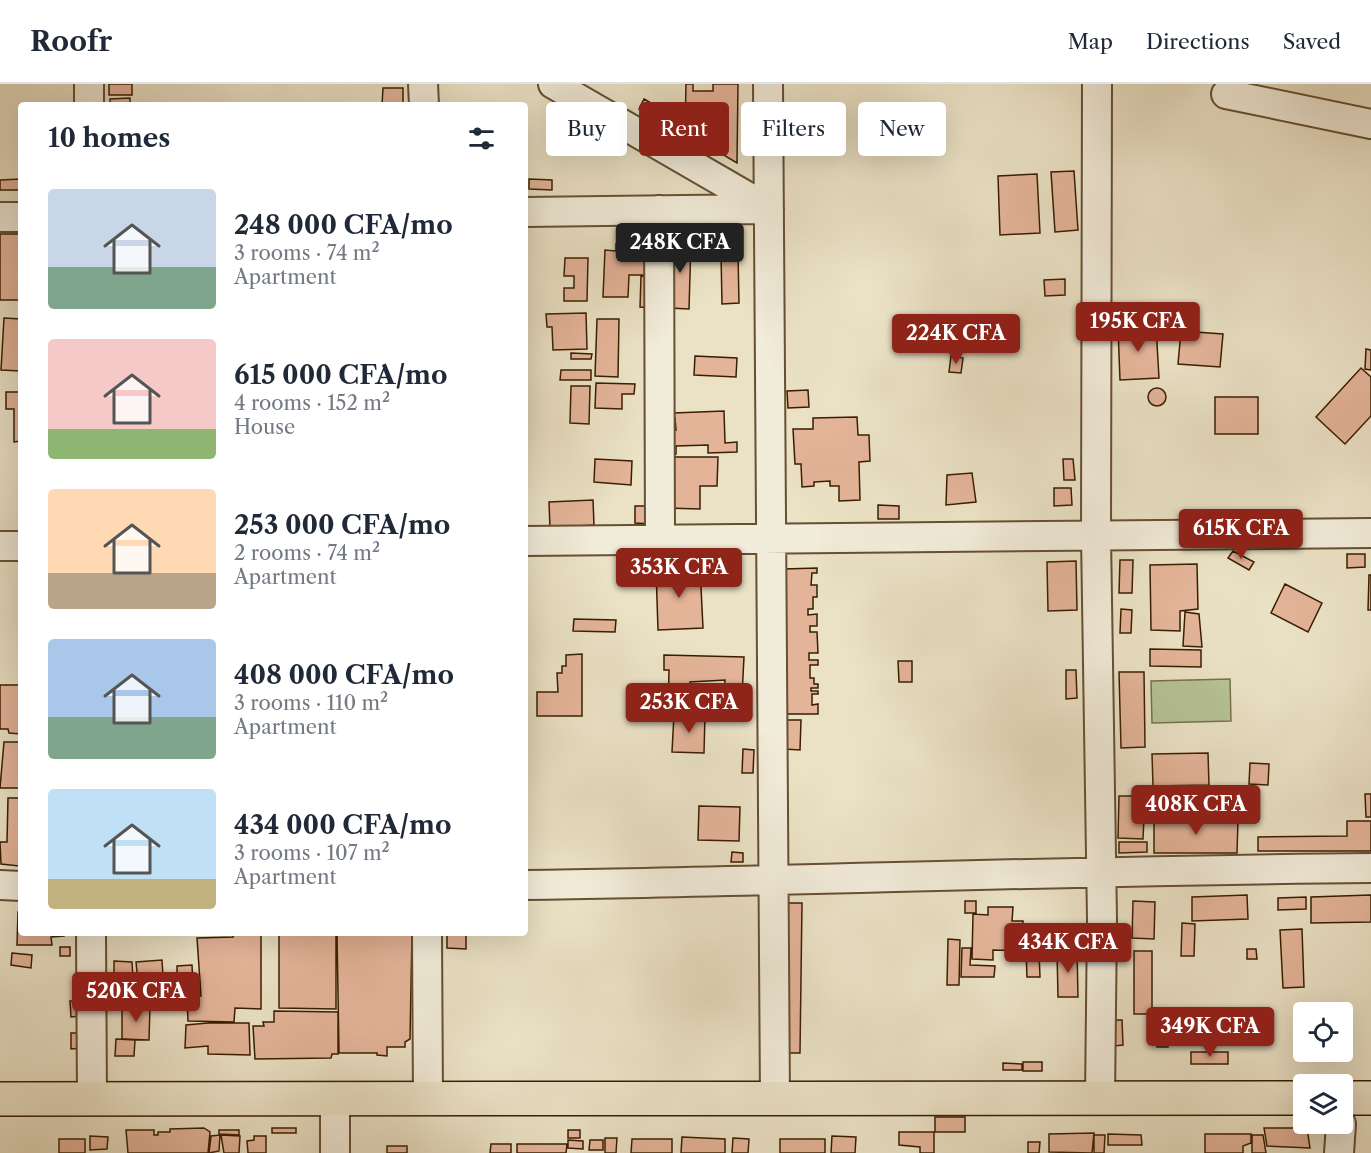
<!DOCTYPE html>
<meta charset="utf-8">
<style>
body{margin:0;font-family:"Libre Caslon Text",serif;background:#f2f2f3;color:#1f2937;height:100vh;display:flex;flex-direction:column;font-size:22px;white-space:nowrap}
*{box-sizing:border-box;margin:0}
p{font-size:20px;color:#747a83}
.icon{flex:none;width:33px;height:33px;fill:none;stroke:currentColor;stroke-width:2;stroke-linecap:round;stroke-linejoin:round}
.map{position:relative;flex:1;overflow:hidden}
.drawer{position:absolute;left:18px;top:18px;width:510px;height:834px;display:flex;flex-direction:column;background:#fff;border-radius:6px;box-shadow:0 6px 24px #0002}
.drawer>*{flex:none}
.banner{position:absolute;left:546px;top:18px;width:570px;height:54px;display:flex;gap:12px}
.tools{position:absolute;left:1293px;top:918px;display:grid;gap:12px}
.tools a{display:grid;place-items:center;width:60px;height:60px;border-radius:6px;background:#fff;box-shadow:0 6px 24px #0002;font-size:30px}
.price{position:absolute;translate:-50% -51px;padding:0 14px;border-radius:6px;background:#8f2418;color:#fff;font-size:20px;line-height:39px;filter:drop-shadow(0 2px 3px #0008)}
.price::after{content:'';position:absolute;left:50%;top:36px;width:18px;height:14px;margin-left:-9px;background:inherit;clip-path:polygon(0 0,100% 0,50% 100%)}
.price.current{background:#222;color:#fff}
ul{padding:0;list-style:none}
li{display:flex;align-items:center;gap:18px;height:150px;padding:0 30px}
li span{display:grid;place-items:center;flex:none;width:168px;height:120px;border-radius:6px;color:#555}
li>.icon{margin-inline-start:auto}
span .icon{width:72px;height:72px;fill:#fffc;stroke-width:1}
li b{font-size:26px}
h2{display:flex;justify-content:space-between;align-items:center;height:72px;padding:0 30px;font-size:26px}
.pill{padding:0 21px;border-radius:6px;background:#fff;box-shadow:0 6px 24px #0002;font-size:21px;line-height:54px}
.pill.current{background:#8f2418;color:#fff}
header{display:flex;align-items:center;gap:36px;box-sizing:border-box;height:84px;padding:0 30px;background:#fff;border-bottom:2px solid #e0e1e3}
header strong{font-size:28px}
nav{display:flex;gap:33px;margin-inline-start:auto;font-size:21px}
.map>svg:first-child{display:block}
.green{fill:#b6c396;stroke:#78704c;stroke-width:1.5}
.building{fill:#e4b499;stroke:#391e01;stroke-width:1.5}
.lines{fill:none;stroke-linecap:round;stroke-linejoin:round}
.minor-casing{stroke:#664f32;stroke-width:32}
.major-casing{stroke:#391e01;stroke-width:36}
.minor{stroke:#f2ecda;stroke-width:28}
.major{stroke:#ebe2c6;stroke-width:33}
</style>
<header>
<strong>Roofr</strong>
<nav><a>Map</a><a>Directions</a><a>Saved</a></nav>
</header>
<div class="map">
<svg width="1371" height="1069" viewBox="0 0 1371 1069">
<rect width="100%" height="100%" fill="#ebe2c6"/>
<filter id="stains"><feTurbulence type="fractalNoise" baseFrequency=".00333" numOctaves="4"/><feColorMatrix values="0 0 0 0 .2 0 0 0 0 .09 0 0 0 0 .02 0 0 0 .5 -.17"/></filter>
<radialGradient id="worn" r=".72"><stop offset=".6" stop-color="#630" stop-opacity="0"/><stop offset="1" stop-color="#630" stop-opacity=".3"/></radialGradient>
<path class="green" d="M1230,595L1231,637L1152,639L1151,597Z"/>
<path class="building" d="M109,0H132V11H109Z
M686,0H693V7H713V0H738L737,79L685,48Z
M383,4H403V21H382Z
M130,14V21H110V15Z
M644,15L674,32L668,42L639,25Z
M1074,87L1078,146L1055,148L1051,88Z
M1037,90L1040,149L1000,151L998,92Z
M21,95V106H0V96Z
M529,95L552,96V106L529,105Z
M0,150H21V216H0Z
M672,155L691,156L689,225L669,224Z
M616,160L641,161L640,172H647V191H629L628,213H603L605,166L616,167Z
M738,169L739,219L722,220L721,170Z
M565,174H588L587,217H564V204H574V192H564Z
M641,192L652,193L651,224L640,223Z
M1065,195V211L1045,212L1044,196Z
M586,229L587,265L553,266L552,243H547L546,230Z
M4,234L21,235V287L1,286Z
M597,235H619L618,293L595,292Z
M1156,242L1159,294L1120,296L1118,244Z
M1181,247L1223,250L1220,283L1178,280Z
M1366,265L1371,266V286L1365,285Z
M571,269L592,270L591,275H571Z
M695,272L737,274L736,293L694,291Z
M951,272L963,274L961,289L949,288Z
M1361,284L1371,293V332L1345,360L1316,333Z
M561,286H591V296H560Z
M596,299L635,300L634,310H622V325L595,324Z
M571,302H590L589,340L570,339Z
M1148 313a9 9 0 1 1 18 0a9 9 0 1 1-18 0Z
M808,306L809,323L788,324L787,307Z
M6,308H21V357L14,358V325H6Z
M1215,313H1258V350H1215Z
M724,327L725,359L737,358V368L708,369V361L676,362V370H665L672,345L676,346L675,334L664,335L673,329Z
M857,333L858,351H869L870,377L859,378L860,416L839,417V402H830V397L814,398V402L802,403L801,380H795L793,345H813V334Z
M667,373H718L717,402H700V425L666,424Z
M595,375L632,377L631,401L594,398Z
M1063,375H1073L1075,396H1064Z
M972,389L976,418L946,421L947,391Z
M1054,404H1071L1072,421L1054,422Z
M593,416L594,441L550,444L549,418Z
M878,421L899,422V435H878Z
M635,422H651V440L635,439Z
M1233,467L1254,478L1249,486L1228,474Z
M1347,470H1365V483L1347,484Z
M1120,476H1133L1132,509H1119Z
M1076,477L1077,526L1048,527L1047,478Z
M1197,480L1198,525L1180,527V547L1151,546L1150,481Z
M700,483L703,544L658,546L656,485Z
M817,484V489H812L811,501H817V513H813V525H808V531L817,530V542H810V548H817L818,569H809V576H818V581H810V594H814V600H818V604H811V607H818V610H812V621L818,620V630H786L784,485Z
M1369,491H1371V526H1368Z
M1285,500L1322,519L1308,548L1271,529Z
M1121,525L1132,526L1131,549H1120Z
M1185,528L1199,530L1202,563L1183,562Z
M574,535L616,536L615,548L573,547Z
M1150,565L1201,566V583L1150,582Z
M582,570V632H537V608H558L557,589H562V582H566V571Z
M664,571L744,573L741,631H723L725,596L690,598L689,607H708L707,625H702V630L668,629L669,586H664Z
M898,577H912V598H899Z
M1066,586H1076L1077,614L1066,615Z
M1119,588H1144L1145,663L1121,664Z
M0,601H21V650L9,649L8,645H0Z
M674,630L705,631L704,669L672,668Z
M785,636H801L800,666L784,665Z
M4,658H21V704H0Z
M743,665L754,666L753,689H742Z
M1208,669L1209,701L1153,702L1152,670Z
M1250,679L1269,680L1268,701L1249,700Z
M1365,710H1371V733H1366Z
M1119,712H1145L1143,755L1118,754Z
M8,714H21L19,782L1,780L0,758H7Z
M699,722L740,723L739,757L698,756Z
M1154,736H1238L1237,769H1154Z
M1347,737H1371V767H1258V753L1347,752Z
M1119,758H1147V768L1119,769Z
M732,768L743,769V778H731Z
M1247,811L1248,835L1192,837V813Z
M1371,811V838L1311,839V813Z
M1306,813V825L1278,826V814Z
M965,817H976V829H965Z
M1133,817L1155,818L1154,855L1132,854Z
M783,819H802L800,969H781Z
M988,823H1013L1012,837H1023L1022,867L993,866V876L972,875L973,830L988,831Z
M18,828H21V849H64V852L51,853L52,861H17Z
M1182,839L1195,840L1194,872H1181Z
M1302,845L1304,903L1283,904L1280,846Z
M233,849H261V925L235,924L234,938L188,937L187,912H201L197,854L233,853Z
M279,849H336V925L279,924Z
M337,849H412L410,955L405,958V963H387V972L377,971V969H339Z
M447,849H466V865L447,864Z
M948,855L960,856L959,901H947Z
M60,863H70V872H60Z
M962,864H971L970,881L995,882L994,893H961Z
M1247,865H1256L1257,875H1247Z
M1077,866L1078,913H1058L1057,867Z
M1134,867H1152V930H1134Z
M1026,868H1039L1040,893H1027Z
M12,869L32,871L31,884L11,881Z
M162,876L164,909H139L136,878Z
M114,877L132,878L134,912L114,911Z
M192,881L193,901H177V882Z
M70,917H80V932L71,933Z
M122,922H150L149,956L122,955Z
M274,927L338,928V970H332L331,974L255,975L253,942H264L263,938H274Z
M1114,936H1122L1123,961L1114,962Z
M208,939H249L250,971L208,970V962L185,964L186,941Z
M71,949H82V964L71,965Z
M1157,951H1168V963H1157Z
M116,955L135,956L134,972H115Z
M1191,968H1228V980H1191Z
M1023,978H1042V987H1023Z
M1003,979L1022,980V986H1003Z
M935,1033H965V1048H935Z
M204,1044L210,1048L208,1069H128L126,1046H154V1051H158V1048H170V1045Z
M272,1044H296V1049H272Z
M1264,1044H1307L1310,1064L1267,1062Z
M219,1046H239V1051L219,1050Z
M568,1046H580V1054H568Z
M899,1048H934V1069H920V1063L899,1061Z
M1094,1049L1092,1069L1049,1068V1050Z
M1108,1050L1141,1051L1142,1061H1108Z
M1205,1050H1251V1059L1243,1062V1069H1205Z
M220,1051L219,1067L209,1069L211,1052Z
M221,1051L240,1052L239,1069H224Z
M1094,1051H1105L1104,1069H1094Z
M1252,1051H1263L1266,1069H1252Z
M90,1052L108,1053L107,1065L90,1066Z
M254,1052H266V1069H248L247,1057L254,1056Z
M832,1052L856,1053L855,1069H831Z
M682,1053L725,1055V1069H681Z
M605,1054H617L616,1069H605Z
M733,1054L749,1055L748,1069H732Z
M59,1055H85V1069H59Z
M632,1055H672V1069H631Z
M780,1055H825V1069H780Z
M568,1056L583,1057V1065L568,1064Z
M590,1056H603V1066H589Z
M1028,1058H1040L1039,1069H1028Z
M491,1060H511V1069H490Z
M517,1060H567L566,1069H517Z
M387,1062H407V1069H387Z"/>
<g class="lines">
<defs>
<path id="minor" d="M89,0V21
M423,0L424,21
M553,0L769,125
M768,0L775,1015
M1097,0L1096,452L1102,835L1100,1014
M1226,10L1371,40
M659,126L660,456
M525,128L769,125
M0,133H21
M525,457L1371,449
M0,462H21
M0,801L21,802
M525,801C807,797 1089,786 1371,784
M91,849L92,1015
M427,849L428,1015
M335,1015V1069
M1339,1069L1341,1040"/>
<path id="major" d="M1342,1014H1371
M0,1015L1304,1014"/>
</defs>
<use href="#minor" class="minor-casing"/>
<use href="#major" class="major-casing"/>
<use href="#minor" class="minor"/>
<use href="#major" class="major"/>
</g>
<rect width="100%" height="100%" filter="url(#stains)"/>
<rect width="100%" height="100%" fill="url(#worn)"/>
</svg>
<div class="tools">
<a><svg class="icon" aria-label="locate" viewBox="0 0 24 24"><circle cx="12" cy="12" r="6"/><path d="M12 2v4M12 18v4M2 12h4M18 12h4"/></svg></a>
<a><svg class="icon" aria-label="layers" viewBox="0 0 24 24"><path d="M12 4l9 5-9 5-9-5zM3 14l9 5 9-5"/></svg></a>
</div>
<b class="price current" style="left:680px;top:190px">248K CFA</b>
<b class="price" style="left:1138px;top:269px">195K CFA</b>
<b class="price" style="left:956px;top:281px">224K CFA</b>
<b class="price" style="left:1241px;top:476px">615K CFA</b>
<b class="price" style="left:679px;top:515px">353K CFA</b>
<b class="price" style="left:689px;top:650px">253K CFA</b>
<b class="price" style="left:1196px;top:752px">408K CFA</b>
<b class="price" style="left:1068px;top:890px">434K CFA</b>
<b class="price" style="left:136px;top:939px">520K CFA</b>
<b class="price" style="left:1210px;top:974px">349K CFA</b>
<div class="banner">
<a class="pill">Buy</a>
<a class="pill current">Rent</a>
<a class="pill">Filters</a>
<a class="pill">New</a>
</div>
<section class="drawer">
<h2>10 homes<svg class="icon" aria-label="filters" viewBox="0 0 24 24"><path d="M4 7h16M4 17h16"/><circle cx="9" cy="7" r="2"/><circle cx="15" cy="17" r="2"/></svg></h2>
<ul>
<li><span style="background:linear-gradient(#c9d6e8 65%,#7fa58c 0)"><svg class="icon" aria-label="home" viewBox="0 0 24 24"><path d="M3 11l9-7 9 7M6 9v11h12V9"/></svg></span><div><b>248 000 CFA/mo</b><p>3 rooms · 74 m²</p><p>Apartment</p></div></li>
<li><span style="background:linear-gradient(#f6c9c9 75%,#8fb573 0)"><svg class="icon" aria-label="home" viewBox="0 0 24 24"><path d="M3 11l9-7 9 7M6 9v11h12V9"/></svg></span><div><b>615 000 CFA/mo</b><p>4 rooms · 152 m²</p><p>House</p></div></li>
<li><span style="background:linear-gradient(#ffd9b3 70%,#b9a48a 0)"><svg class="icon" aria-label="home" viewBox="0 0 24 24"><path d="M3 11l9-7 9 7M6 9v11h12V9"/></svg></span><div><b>253 000 CFA/mo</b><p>2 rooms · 74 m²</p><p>Apartment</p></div></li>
<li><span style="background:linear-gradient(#a9c7e8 65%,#7fa58c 0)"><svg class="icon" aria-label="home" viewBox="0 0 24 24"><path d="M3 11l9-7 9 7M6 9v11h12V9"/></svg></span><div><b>408 000 CFA/mo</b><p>3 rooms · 110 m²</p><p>Apartment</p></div></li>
<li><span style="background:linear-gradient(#bfe0f5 75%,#c2b280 0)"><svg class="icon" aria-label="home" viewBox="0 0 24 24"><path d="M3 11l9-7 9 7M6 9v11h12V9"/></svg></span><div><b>434 000 CFA/mo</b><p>3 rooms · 107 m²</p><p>Apartment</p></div></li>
</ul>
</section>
</div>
